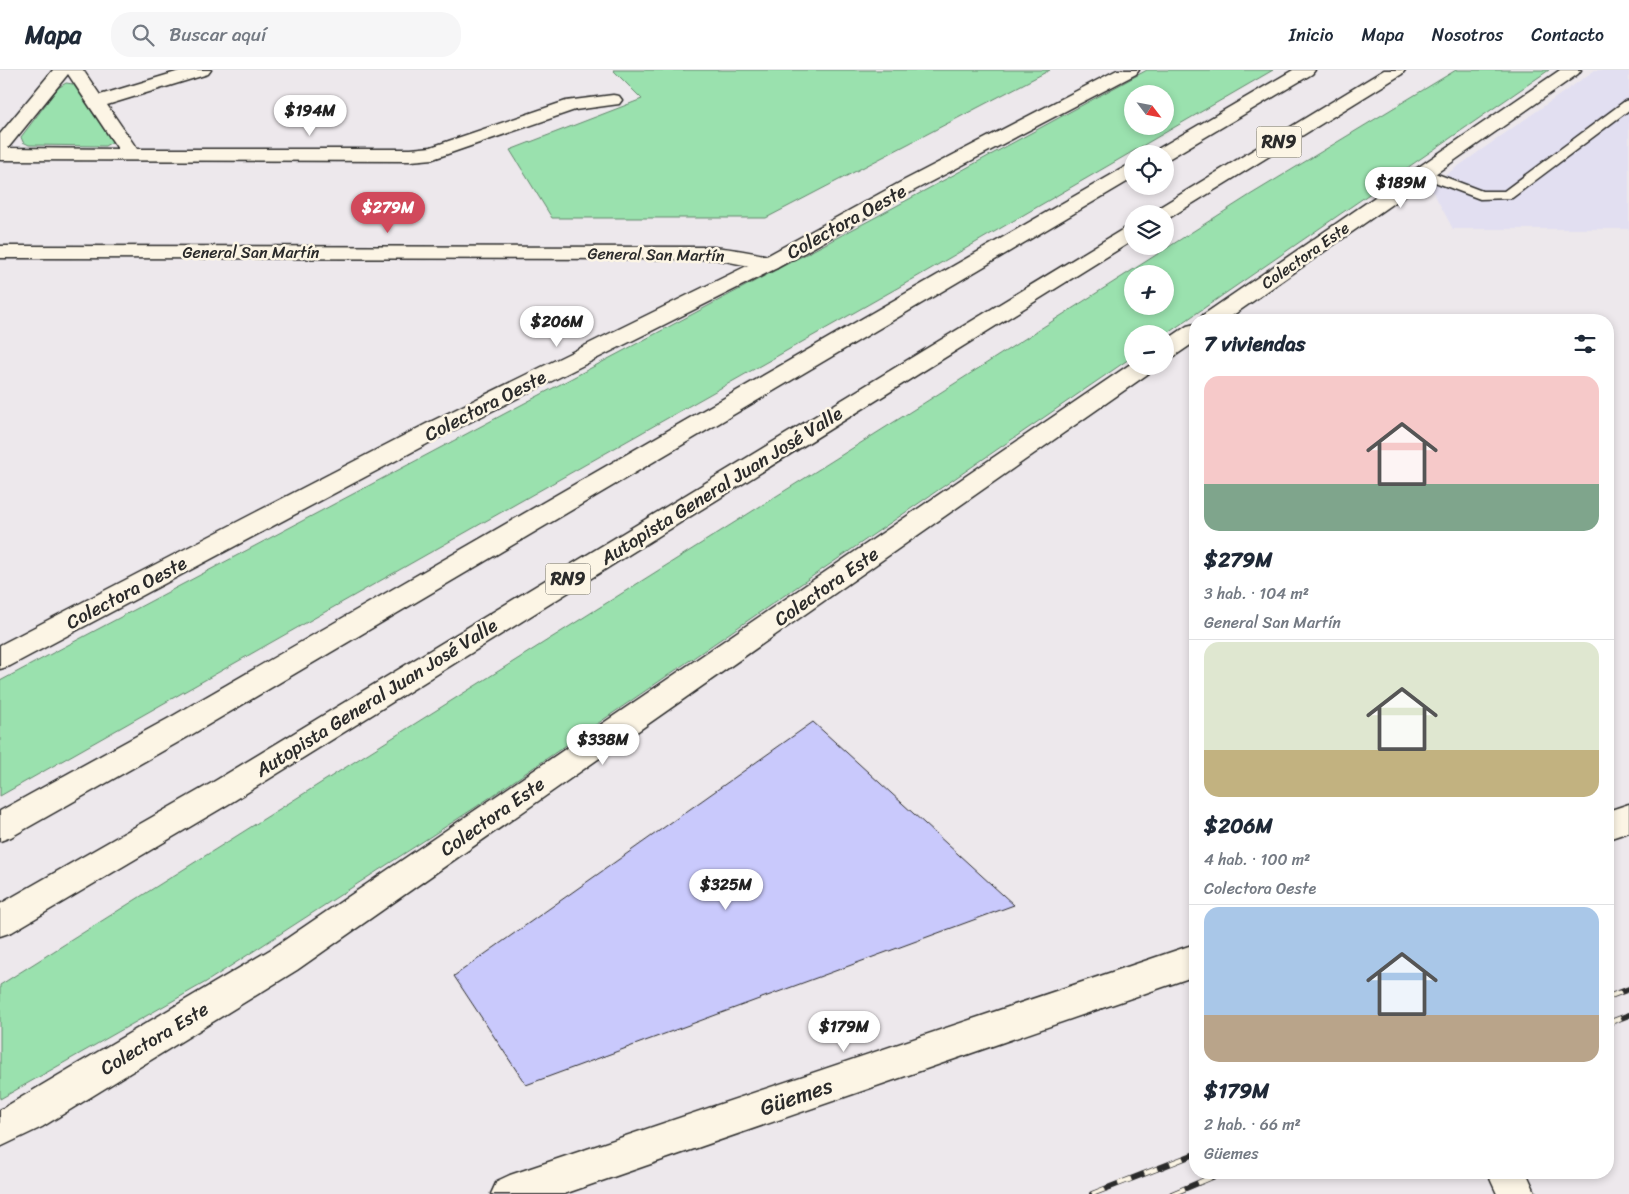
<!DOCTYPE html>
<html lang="es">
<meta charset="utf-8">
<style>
body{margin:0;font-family:Sriracha,sans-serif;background:#f6f6f7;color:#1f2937;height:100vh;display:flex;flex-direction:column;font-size:19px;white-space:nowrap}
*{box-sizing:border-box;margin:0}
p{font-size:16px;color:#747a83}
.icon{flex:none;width:28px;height:28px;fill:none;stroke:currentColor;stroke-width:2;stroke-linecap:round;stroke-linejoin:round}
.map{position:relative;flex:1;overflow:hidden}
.side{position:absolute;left:1189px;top:244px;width:425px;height:865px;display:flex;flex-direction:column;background:#fff;border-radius:20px;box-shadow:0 2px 8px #0003}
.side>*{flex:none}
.needle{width:32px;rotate:122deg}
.fabs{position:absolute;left:1124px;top:15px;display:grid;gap:10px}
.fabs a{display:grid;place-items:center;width:50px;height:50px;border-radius:50%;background:#fff;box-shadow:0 2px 8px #0003;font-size:25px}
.price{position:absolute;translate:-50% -42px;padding:0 11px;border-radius:18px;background:#fff;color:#222;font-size:16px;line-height:32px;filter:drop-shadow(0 1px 2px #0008)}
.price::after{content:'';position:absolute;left:50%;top:30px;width:15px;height:11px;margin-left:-8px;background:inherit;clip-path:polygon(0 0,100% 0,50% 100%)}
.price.active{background:#d1495b;color:#fff}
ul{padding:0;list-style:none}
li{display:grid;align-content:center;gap:10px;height:265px;padding:0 15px}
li+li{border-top:1px solid #e0e1e3}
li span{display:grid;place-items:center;height:155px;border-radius:15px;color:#555}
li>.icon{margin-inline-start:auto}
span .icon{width:90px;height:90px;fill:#fffc;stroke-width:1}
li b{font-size:21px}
h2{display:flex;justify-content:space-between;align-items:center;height:60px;padding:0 15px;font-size:21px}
header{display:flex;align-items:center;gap:30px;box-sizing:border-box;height:70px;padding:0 25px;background:#fff;border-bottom:1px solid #e0e1e3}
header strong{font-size:24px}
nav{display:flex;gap:28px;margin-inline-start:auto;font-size:18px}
.search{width:350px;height:45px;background:#f6f6f7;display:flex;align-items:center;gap:12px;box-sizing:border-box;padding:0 18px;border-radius:20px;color:#747a83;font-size:19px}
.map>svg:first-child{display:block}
.built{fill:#e2dff1}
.green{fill:#9ae1ae;stroke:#62866c;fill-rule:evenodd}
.building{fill:#c9c9fc;stroke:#2b2b2b}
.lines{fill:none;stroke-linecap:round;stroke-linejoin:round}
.service-casing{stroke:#2b2b2b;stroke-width:3}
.minor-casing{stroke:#2b2b2b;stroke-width:3}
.tertiary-casing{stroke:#2b2b2b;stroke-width:3}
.secondary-casing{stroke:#2b2b2b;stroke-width:3}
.motorway-casing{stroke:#2b2b2b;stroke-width:3}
.service{fill:#fcf5e5;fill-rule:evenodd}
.minor{fill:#fcf5e5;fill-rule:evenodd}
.tertiary{fill:#fcf5e5;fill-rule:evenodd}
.secondary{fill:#fcf5e5;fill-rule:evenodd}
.motorway{fill:#fcf5e5;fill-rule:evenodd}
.rail-casing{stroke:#2b2b2b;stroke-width:6}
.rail{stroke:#fcf5e5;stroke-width:4.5;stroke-dasharray:14;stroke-linecap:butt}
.labels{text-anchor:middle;stroke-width:5;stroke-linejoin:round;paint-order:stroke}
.far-street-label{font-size:16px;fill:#2b2b2b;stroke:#fcf5e5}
.shield{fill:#fcf5e5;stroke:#6a6863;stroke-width:1}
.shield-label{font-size:18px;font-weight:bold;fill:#2b2b2b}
.street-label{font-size:19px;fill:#2b2b2b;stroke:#fcf5e5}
.near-street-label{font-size:22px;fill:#2b2b2b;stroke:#fcf5e5}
</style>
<header>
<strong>Mapa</strong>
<div class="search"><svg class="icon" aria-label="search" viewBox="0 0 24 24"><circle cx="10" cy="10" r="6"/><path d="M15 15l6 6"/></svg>Buscar aquí</div>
<nav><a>Inicio</a><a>Mapa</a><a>Nosotros</a><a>Contacto</a></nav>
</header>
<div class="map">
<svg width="1629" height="1124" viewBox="0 0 1629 1124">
<rect width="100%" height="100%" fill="#ede8ec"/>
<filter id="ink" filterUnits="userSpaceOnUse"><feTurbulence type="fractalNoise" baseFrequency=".02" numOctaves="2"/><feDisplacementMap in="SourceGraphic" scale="10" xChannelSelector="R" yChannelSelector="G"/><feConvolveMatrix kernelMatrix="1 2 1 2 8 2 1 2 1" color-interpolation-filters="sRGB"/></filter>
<g filter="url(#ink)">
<path class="built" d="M1595,0H1629V159H1453L1430,116Z"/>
<path class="green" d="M613,0H1050L766,148H552L510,80L642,29Z
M1147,0H1273L908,212L0,726V611L876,147ZM1132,24H1165V56H1132Z
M1456,0H1549L1165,265L1132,264V287L476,737L206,912L0,1029V915L921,335L1250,125ZM1132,204H1165V236H1132Z
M66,13L73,14L112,72L105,76L29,75L23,72L21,67L58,18Z"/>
<path class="building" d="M813,652L1014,835L526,1015L454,906Z"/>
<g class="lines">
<defs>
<path id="service" d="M1629,30V40L1512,128L1480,129L1419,106L1417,103L1424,99L1482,121H1504L1625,31Z"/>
<path id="minor" d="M53,0H83L100,25L183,0H211L208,4L107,35L137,79H411L431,77L566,31L613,25L619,26L622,30L619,34L575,40L433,89L411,91L0,90V64ZM68,4L118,79L8,78Z
M0,176L713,177C735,179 756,183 777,188L781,193L777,198C765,201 729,191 713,189L0,188Z
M1487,1102H1526L1536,1124H1497Z"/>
<path id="tertiary" d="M1117,0H1139L1136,4L913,121L777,198L442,366L10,596L0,599V575L426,354L763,188L899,113Z
M1560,0H1581L1578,4L1226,250H1200L1203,245Z
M1195,254V272L1173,287L1165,289V271L1187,256Z
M1132,293V296H1155L1152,301L297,900L42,1057L0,1077V1040L273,878Z"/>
<path id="secondary" d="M1629,734V762L1608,769V741Z
M1195,874V906L564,1124H491L497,1111L510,1105Z"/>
<path id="motorway" d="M1293,0H1315L1312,4L1170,88L1165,89V84H1154L1156,80Z
M1384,0H1405L1402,4L1169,148L1165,149V144H1152L1155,140Z
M1132,95V109L191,665L11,767L0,771V741L171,647L1125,97Z
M1132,156V171L232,732L12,862L0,866V834L210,714L1125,158Z"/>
</defs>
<use href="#service" class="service-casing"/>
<use href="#minor" class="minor-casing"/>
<use href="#tertiary" class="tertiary-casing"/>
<use href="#secondary" class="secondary-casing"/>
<use href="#motorway" class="motorway-casing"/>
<use href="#service" class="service"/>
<use href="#minor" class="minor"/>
<use href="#tertiary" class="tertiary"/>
<use href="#secondary" class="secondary"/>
<use href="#motorway" class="motorway"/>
<defs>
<path id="rail" d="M1608,927L1629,919
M1608,953L1629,945
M1092,1124L1195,1084
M1172,1124L1224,1102"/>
</defs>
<use href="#rail" class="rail-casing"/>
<use href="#rail" class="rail"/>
</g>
</g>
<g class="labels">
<g class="far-street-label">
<text x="251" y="188">General San Martín</text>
<text transform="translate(656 184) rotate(1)" y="6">General San Martín</text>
<text transform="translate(1305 185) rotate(-35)" y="6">Colectora Este</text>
</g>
<g class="shield">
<rect x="1256.5" y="56.5" width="45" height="31" rx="4"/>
<rect x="545.5" y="493.5" width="45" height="31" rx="4"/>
</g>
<g class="shield-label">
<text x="1279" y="78">RN9</text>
<text x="568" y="515">RN9</text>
</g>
<g class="street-label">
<text transform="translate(846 151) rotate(-29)" y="7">Colectora Oeste</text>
<text transform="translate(485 335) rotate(-27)" y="7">Colectora Oeste</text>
<text transform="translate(721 415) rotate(-32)" y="7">Autopista General Juan José Valle</text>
<text transform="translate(826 516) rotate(-35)" y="7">Colectora Este</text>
<text transform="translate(126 522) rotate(-28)" y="7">Colectora Oeste</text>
<text transform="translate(376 627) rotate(-32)" y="7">Autopista General Juan José Valle</text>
<text transform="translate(492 746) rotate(-35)" y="7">Colectora Este</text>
<text transform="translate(154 968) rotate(-31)" y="7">Colectora Este</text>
</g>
<g class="near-street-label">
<text transform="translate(796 1026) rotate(-19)" y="8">Güemes</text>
</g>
</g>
</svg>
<div class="fabs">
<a><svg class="needle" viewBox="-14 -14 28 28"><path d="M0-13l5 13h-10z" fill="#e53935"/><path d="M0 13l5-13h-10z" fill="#747a83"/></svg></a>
<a><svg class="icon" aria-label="locate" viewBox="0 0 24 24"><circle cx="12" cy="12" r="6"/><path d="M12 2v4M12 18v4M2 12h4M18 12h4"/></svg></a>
<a><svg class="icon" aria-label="layers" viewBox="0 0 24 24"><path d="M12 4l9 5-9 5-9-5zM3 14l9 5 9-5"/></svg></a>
<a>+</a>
<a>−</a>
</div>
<b class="price" style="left:310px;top:67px">$194M</b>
<b class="price" style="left:1401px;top:139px">$189M</b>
<b class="price active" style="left:388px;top:164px">$279M</b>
<b class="price" style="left:557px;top:278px">$206M</b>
<b class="price" style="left:603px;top:696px">$338M</b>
<b class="price" style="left:726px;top:841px">$325M</b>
<b class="price" style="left:844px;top:983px">$179M</b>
<section class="side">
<h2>7 viviendas<svg class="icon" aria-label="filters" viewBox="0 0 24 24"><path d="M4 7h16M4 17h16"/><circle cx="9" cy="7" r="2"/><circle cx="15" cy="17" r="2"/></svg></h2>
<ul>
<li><span style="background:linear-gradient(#f6c9c9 70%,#7fa58c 0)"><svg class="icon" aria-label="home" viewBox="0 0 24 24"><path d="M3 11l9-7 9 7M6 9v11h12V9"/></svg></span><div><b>$279M</b><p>3 hab. · 104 m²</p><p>General San Martín</p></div></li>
<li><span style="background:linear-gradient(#dfe7d0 70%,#c2b280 0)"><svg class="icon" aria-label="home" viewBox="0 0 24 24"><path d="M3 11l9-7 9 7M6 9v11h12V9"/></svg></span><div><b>$206M</b><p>4 hab. · 100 m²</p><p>Colectora Oeste</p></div></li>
<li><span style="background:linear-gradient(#a9c7e8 70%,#b9a48a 0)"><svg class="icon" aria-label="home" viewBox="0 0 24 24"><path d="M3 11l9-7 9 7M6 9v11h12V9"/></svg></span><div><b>$179M</b><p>2 hab. · 66 m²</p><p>Güemes</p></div></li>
</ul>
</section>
</div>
